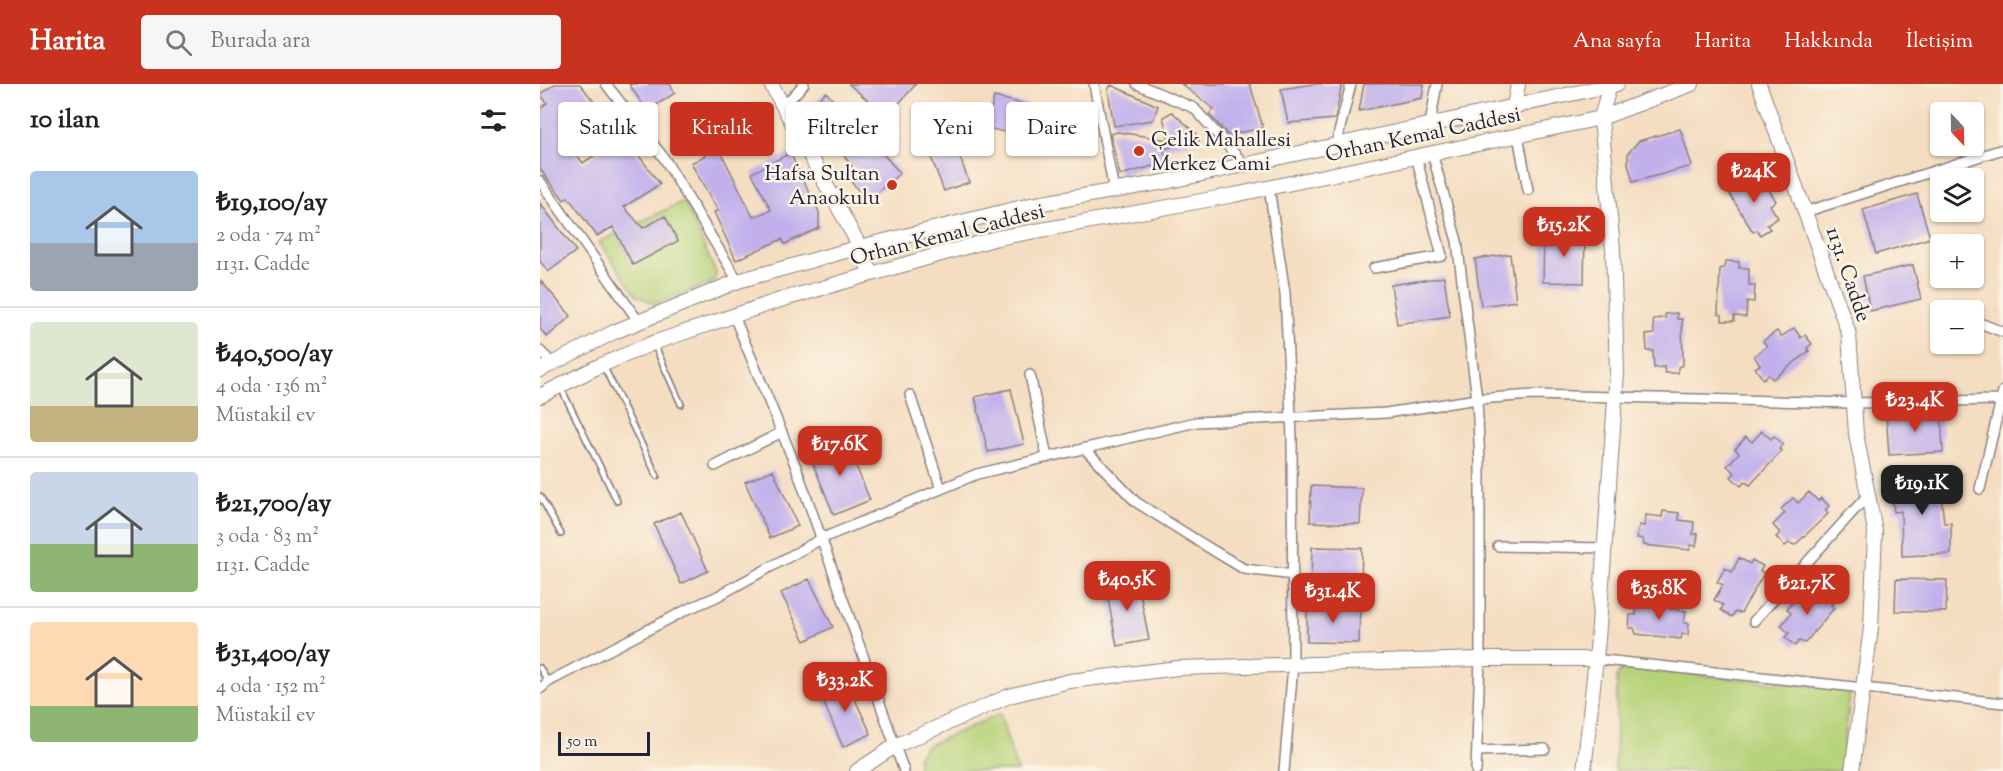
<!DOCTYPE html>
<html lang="tr">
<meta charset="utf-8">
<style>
body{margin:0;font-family:"Sorts Mill Goudy",serif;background:#f6f6f6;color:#222;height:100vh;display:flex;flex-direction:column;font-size:22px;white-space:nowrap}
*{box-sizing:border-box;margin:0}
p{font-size:20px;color:#767676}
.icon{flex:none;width:33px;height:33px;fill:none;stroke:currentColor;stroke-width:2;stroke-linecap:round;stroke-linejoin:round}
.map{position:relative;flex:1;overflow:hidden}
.sheet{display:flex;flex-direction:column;background:#fff;width:540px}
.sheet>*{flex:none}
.guide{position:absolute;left:18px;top:18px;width:570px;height:54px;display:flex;gap:12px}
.needle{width:39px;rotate:158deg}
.tools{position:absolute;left:1390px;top:18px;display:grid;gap:12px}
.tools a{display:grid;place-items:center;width:54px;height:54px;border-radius:6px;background:#fff;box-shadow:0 2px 4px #0004;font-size:30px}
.scale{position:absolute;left:18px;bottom:15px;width:92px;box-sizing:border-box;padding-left:6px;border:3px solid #22223b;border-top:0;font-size:16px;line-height:21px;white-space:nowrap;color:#22223b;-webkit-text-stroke:4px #fcf5e5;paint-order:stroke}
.price{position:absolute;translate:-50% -51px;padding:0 14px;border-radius:12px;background:#c8321e;color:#fff;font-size:20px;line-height:39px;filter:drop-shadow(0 2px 3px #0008)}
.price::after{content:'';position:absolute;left:50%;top:36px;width:18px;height:14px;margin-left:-9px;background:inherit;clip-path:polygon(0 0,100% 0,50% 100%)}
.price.on{background:#222;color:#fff}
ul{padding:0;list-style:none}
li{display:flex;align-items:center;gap:18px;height:150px;padding:0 30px}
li+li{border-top:2px solid #e0e0e0}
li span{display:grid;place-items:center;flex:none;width:168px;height:120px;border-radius:6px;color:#555}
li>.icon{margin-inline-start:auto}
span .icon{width:72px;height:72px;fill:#fffc;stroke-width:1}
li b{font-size:26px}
h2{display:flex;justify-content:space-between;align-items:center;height:72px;padding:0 30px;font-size:26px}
.chip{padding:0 21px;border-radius:6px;background:#fff;box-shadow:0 2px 4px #0004;font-size:21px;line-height:54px}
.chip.on{background:#c8321e;color:#fff}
header{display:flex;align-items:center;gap:36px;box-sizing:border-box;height:84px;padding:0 30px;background:#c8321e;color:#fff}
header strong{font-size:28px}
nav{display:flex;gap:33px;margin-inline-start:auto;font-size:21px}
.search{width:420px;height:54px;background:#f6f6f6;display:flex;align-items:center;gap:15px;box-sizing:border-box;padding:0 21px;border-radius:6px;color:#767676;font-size:22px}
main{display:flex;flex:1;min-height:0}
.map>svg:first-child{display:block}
.green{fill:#b5d278;stroke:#6c7a5a;stroke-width:1.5}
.building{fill:#c1b0ec}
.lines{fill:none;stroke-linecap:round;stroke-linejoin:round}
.lane-casing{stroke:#8b807e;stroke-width:8}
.street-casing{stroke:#8b807e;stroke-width:12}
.secondary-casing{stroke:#8b807e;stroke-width:16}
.lane{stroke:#fff;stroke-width:4.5}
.street{stroke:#fff;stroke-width:9}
.secondary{stroke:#fff;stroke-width:14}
.poi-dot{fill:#c8321e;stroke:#fcf5e5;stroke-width:2}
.labels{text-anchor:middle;stroke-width:5;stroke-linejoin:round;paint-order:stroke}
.street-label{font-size:21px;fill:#22223b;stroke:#fcf5e5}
.poi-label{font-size:21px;fill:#22223b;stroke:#fcf5e5;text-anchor:start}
</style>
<header>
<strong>Harita</strong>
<div class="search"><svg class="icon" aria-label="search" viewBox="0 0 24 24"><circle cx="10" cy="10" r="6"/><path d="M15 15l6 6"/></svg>Burada ara</div>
<nav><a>Ana sayfa</a><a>Harita</a><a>Hakkında</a><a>İletişim</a></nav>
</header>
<main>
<section class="sheet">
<h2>10 ilan<svg class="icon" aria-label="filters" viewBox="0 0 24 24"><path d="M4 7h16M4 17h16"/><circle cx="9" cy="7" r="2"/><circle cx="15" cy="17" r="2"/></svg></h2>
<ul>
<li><span style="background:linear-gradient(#a9c7e8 60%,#9aa5b1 0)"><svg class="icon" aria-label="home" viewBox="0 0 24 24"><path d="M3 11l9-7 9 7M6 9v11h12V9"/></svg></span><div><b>₺19,100/ay</b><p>2 oda · 74 m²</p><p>1131. Cadde</p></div></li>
<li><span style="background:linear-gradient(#dfe7d0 70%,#c2b280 0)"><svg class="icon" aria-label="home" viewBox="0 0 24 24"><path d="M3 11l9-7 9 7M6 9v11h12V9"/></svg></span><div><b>₺40,500/ay</b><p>4 oda · 136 m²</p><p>Müstakil ev</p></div></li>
<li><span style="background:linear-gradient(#c9d6e8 60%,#8fb573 0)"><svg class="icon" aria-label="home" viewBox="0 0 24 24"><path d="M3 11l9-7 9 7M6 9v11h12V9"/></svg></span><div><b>₺21,700/ay</b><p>3 oda · 83 m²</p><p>1131. Cadde</p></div></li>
<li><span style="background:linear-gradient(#ffd9b3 70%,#8fb573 0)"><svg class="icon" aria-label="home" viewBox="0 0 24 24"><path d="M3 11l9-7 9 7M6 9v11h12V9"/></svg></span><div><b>₺31,400/ay</b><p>4 oda · 152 m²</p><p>Müstakil ev</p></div></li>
</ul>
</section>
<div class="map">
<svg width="1463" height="687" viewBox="0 0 1463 687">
<rect width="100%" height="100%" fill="#fcf5e5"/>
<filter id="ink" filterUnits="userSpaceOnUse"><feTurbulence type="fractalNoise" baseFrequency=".0167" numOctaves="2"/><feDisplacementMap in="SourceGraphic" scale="12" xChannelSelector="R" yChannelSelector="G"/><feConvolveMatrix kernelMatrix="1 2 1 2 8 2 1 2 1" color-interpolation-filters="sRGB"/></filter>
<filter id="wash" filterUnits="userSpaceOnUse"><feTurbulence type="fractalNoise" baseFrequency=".008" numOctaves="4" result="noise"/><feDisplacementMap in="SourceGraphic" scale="24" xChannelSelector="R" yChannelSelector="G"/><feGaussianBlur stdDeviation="1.35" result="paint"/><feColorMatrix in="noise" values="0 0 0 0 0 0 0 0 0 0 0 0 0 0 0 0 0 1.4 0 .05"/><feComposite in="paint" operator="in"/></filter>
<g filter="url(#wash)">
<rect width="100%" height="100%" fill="#f4ddc1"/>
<path class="green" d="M144,117L176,189L174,198L115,220L97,212L59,158Z
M1083,583L1302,605L1310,610L1301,687H1075L1077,593Z
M460,630L477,687H378V673L386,662Z"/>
<g id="blocks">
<path class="building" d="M15,0H40L63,29L24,55L43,79L84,52L120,100L84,123L103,144L125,132L138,157L93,181L73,143L57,152L28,113L24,116L0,85V25L7,19L0,10Z
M89,0H130L135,9L107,27Z
M309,0H376L347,33Z
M641,0H710L723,44L688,51L669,30L674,25Z
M773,0H802L795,35L748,39L741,5Z
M824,0H884L882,14L819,27Z
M571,1L618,22L613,36L574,42L568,6Z
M286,8L301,26H307L329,51L327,52L360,89L328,117L307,93L315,86L283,45V39L277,32L278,27L273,20Z
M454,13L512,26L504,57L447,44Z
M401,22L429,98L404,107L375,31Z
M632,28L656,49L659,57L623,65L628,78L580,91L570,50L578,48L629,56L623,33Z
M1140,45L1152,82L1093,98L1088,80V69L1099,57Z
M179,64L213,133L231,126L212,89L250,69L279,128V144L245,160L242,155L196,176L174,128L178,127L151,79Z
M1213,92L1222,107L1227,103L1236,117L1230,121L1238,134L1227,141L1230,145L1220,151L1217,146L1213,148L1189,109L1193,104L1190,99L1201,93L1204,98Z
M1377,110L1390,154L1336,170L1323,126Z
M0,119L36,167L8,188L0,177Z
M1004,150L1045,151L1044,199L1003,198Z
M970,170L976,217L941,222L935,175Z
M1186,177L1199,178V184H1209V201H1215L1214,218L1207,217L1206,233L1194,232V237H1182V231L1178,230L1180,185L1185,183Z
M1373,181L1381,215L1330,227L1323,192Z
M904,193L910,232L857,240L851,201Z
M0,196L31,232L7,253L0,245Z
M1137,229V235H1142L1143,281L1138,283V289H1125L1124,283L1114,284L1113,267H1107L1106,251L1114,250L1113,235L1125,234V230Z
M1254,244L1261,254L1265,251L1272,260L1267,264L1269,267L1233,295L1228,291L1223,295L1215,284L1220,281L1214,272L1227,262L1223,257L1237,247L1241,253Z
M471,305L484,360L448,368L435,313Z
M1401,327L1403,368L1349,371L1346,330Z
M1222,347L1231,355L1234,352L1243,360L1239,365L1242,367L1210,401L1205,398L1201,402L1191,393L1195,389L1187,382L1199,369L1195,365L1206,353L1212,358Z
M305,355L330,416L294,431L269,370Z
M233,386L258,442L230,454L205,398Z
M1399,391L1404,439H1411V470L1362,472L1361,427L1354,428L1351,396Z
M771,402L822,404L820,440L770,438Z
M1269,408L1278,417L1281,414L1289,422L1285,426L1288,430L1255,461L1249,459L1245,462L1236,453L1240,449L1233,441L1245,429L1241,425L1253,414L1258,419Z
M1123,427L1139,429V436L1154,438L1153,450H1158L1156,462L1150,461V466L1104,461L1103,455L1097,454L1099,441L1104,442L1106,431L1122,433Z
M141,428L168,487L141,500L114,440Z
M772,463L822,464L821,501L771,500Z
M1199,474L1210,480L1212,476L1223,482L1220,487L1224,489L1201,529L1195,528L1192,533L1181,526L1183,521L1174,516L1183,501L1177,498L1185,484L1192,488Z
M597,493L609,556L577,562L565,499Z
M269,495L293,543L265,557L241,509Z
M1356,495L1407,496L1406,528L1355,527Z
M1273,505L1282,513L1285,509L1294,517L1291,521L1294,524L1265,559L1259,557L1255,562L1245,553L1249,549L1241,542L1251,529L1247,525L1257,512L1263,517Z
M1114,516L1131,518L1130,525L1146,527L1144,539H1149L1148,551L1142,550L1141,555L1096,550L1094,544H1089L1090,531H1096L1097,520L1114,522Z
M767,521L820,522L819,559L767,558Z
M306,596L331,650L303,663L279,608Z"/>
</g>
</g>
<g filter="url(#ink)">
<use href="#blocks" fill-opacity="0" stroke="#8b807e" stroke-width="1.5"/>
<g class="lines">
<defs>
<path id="lane" d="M114,260L141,320
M64,283L117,392
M21,304L77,417
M0,412L21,450
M0,584L8,598"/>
<path id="street" d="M66,0L124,74L198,197
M554,0L574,107
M597,0L654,24L704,80
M243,23L264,0
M890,40L897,0
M978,51L988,106
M796,60L811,0
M892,69L917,157L937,315L940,379V575L936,687
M0,97L99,238
M729,104L745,209L752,353L753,581L744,687
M1265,128L1463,65
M834,184L902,172L876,72
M194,232L256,383L364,687
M1437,238L1463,248
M0,267L13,280
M490,291L507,373
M370,311L401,405
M544,364L596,418L661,459L704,485L753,491
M175,382L242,348
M1440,405L1463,307
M958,462L1064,464
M1214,537L1328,411
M1054,575L1463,619
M0,605L8,598L148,525L176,513L283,454L437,390L656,338L846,329L937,315L993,311L1314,319L1459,316
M937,667L1005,665"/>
<path id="secondary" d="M231,0L320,163L331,190
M1219,0L1309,250L1316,350L1335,447L1331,544L1312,687
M974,23L978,0
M0,286L74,248L198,197L320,163L491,121L630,97L1077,0
M0,312L57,283L113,259L237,217L457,154L694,111L1061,34L1152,0
M317,687L355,662L469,612L530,597L638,584L940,575H1054
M1044,687L1058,555L1077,288L1073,166L1061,34L1070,0"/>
</defs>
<use href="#lane" class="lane-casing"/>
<use href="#street" class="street-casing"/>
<use href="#secondary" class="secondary-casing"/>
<use href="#lane" class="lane"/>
<use href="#street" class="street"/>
<use href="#secondary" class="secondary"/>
</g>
</g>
<g class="poi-dot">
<circle cx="599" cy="67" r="6"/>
<circle cx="352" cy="101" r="6"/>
</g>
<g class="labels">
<g class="street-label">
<text transform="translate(883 50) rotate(-12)" y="7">Orhan Kemal Caddesi</text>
<text transform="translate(407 150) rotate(-14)" y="7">Orhan Kemal Caddesi</text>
<text transform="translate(1309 190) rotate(71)" y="7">1131. Cadde</text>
</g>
<g class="poi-label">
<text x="611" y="62">Çelik Mahallesi<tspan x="611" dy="24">Merkez Cami</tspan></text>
<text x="340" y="96" text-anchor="end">Hafsa Sultan<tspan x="340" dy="24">Anaokulu</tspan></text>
</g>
</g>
</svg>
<div class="tools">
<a><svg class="needle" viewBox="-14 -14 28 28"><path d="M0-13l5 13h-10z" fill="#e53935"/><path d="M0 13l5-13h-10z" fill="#767676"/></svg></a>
<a><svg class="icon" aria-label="layers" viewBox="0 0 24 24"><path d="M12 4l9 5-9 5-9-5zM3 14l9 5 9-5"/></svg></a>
<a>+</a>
<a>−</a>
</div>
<div class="scale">50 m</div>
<b class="price" style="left:1214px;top:120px">₺24K</b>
<b class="price" style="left:1024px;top:174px">₺15.2K</b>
<b class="price" style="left:1375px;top:349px">₺23.4K</b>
<b class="price" style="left:300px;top:393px">₺17.6K</b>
<b class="price on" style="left:1382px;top:432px">₺19.1K</b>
<b class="price" style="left:587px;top:528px">₺40.5K</b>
<b class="price" style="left:1267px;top:532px">₺21.7K</b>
<b class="price" style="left:1119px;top:537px">₺35.8K</b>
<b class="price" style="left:793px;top:540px">₺31.4K</b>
<b class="price" style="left:305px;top:629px">₺33.2K</b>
<div class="guide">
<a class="chip">Satılık</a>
<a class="chip on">Kiralık</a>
<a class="chip">Filtreler</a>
<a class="chip">Yeni</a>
<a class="chip">Daire</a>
</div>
</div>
</main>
